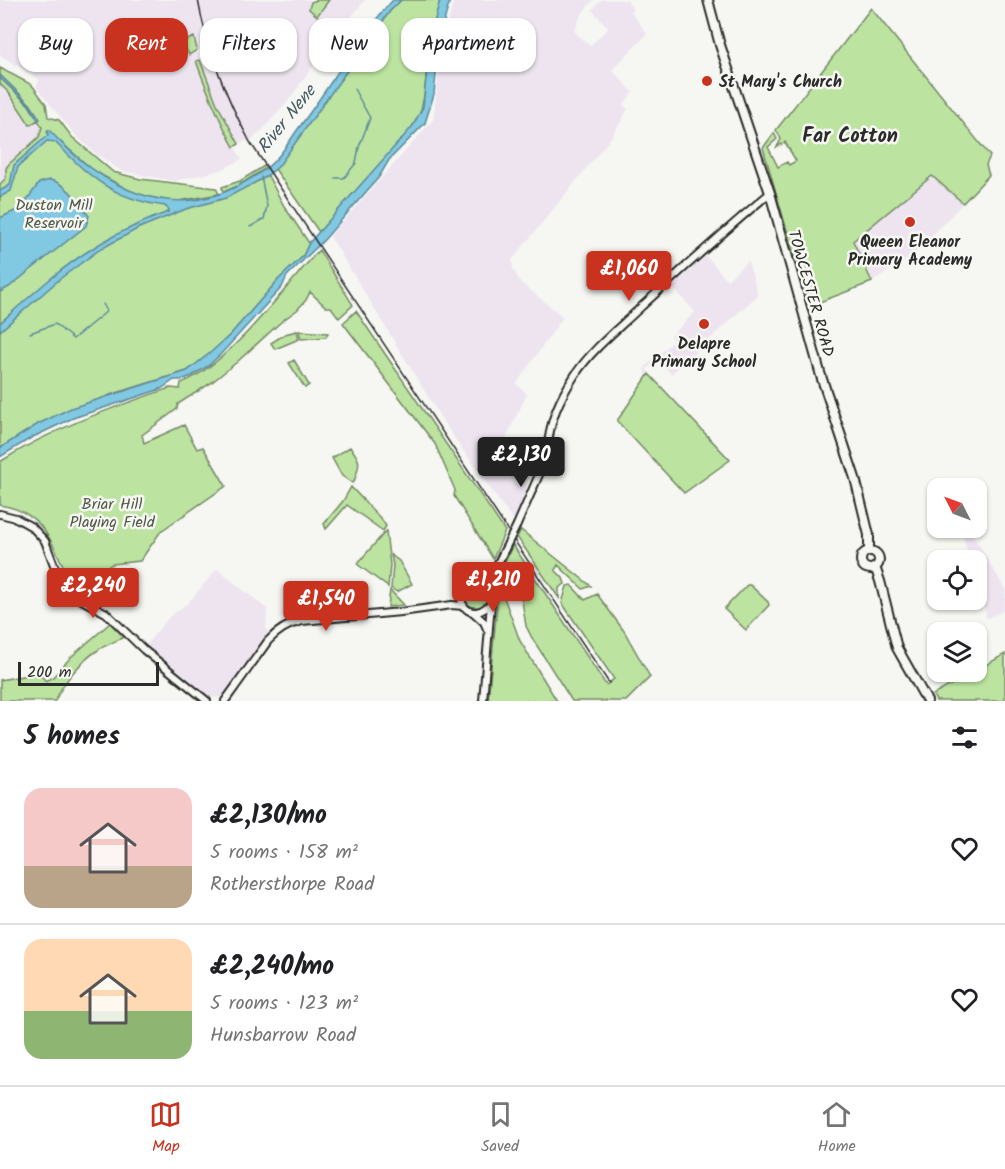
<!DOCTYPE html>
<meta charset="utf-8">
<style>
body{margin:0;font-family:Kalam,sans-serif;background:#f6f6f6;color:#202124;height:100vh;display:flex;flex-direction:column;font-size:22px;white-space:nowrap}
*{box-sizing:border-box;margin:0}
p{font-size:20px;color:#757577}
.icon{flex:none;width:33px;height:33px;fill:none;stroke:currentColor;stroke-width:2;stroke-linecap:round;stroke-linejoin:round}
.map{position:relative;height:701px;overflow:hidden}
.drawer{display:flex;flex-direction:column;background:#fff;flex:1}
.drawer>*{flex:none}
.banner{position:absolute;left:18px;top:18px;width:600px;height:54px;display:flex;gap:12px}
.needle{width:39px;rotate:312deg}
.fabs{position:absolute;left:927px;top:478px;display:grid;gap:12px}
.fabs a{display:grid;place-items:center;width:60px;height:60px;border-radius:12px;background:#fff;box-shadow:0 2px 4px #0004;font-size:30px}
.scale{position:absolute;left:18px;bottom:15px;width:141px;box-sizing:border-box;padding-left:6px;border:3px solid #2b2b2b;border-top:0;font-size:16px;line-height:21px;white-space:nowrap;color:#2b2b2b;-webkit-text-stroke:4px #f6f6f2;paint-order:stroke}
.price{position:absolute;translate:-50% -51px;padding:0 14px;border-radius:6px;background:#c8321e;color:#fff;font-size:20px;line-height:39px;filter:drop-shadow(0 2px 3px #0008)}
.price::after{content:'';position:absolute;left:50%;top:36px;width:18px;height:14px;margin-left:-9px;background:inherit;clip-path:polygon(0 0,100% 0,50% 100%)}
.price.on{background:#222;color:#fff}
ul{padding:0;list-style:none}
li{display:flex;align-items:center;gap:18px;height:150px;padding:0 24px}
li+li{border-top:2px solid #e0e0e0}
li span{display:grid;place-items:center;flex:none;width:168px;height:120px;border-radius:18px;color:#555}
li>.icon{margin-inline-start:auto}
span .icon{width:72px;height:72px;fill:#fffc;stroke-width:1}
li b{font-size:26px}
h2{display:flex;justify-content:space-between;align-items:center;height:72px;padding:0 24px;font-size:26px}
.chip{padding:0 21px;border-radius:18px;background:#fff;box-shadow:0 2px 4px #0004;font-size:21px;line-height:54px}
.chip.on{background:#c8321e;color:#fff}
.tabs{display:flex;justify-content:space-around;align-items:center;height:84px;border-top:2px solid #e0e0e0;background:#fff;font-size:16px;color:#757577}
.tabs a{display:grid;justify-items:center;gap:3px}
.tabs .on{color:#c8321e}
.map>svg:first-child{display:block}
.built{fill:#ede4ef;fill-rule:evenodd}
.green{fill:#bce4a0;stroke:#748866;stroke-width:1.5}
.water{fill:#81c8e2;stroke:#5f8999;stroke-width:1.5}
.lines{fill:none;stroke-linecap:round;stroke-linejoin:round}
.stream{stroke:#5f8999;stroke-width:1.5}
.tertiary-casing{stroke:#2b2b2b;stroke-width:10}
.primary-casing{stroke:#2b2b2b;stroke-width:12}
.tertiary{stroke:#f6f6f2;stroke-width:6}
.primary{stroke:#f6f6f2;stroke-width:8}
.rail{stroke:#2b2b2b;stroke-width:1.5}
.tertiary-bridge-casing{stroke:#2b2b2b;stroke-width:10;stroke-linecap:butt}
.tertiary-bridge{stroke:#f6f6f2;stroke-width:6}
.poi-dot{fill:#c8321e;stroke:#f6f6f2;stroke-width:2}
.labels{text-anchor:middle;stroke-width:5;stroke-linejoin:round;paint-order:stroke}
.poi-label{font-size:16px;font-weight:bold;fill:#2b2b2b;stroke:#f6f6f2}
.park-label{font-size:16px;fill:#4f5948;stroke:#f6f6f2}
.street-label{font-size:16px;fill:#2b2b2b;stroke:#f6f6f2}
.water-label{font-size:18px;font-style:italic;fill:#455a62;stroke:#f6f6f2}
.quarter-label{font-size:20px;font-weight:bold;fill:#2b2b2b;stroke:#f6f6f2}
</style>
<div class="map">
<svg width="1005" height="701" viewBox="0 0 1005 701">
<rect width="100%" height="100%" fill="#f6f6f2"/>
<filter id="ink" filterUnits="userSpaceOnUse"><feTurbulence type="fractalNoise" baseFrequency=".0167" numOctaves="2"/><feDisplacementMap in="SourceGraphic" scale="12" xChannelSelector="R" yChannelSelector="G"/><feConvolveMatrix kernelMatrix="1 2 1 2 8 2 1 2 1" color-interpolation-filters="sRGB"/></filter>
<g filter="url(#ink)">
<path class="built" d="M0,0H365L324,50L291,97L262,131L249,142L245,141L235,147L242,159L221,170L175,181L121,171L95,153L77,137L36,87L40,80L0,55ZM221,40L223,49L200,59L197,51Z
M454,0H593L583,12L574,31L590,46L609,28L592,10L601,0H627L633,10L631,12L647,34L612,70L633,92L623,105L628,109L610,139L512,260L513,269L521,283L563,317L516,384L527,394L504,442L536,456L517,516L512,519L446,426L330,236L433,120L443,40Z
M0,78L29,105L42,126L39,137L6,168V178L0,184Z
M932,175L963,203L911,257L872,282L853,241Z
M706,256L727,280L748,261L758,295L671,374L657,359L647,369L649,374L647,378L644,369L645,367L674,341L671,336L695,312L672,286Z
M970,530L1005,589V610L987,618L977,583L976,561H970L962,533Z
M217,569L267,609L266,630L269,633L224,695L217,698L211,697L146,645L169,617L189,602Z"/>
<path class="green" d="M317,0H329L317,16L309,9L311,2Z
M401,0H440L430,40L424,96L420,114L409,132L319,232L275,169L390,11Z
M871,8L990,156L986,165L989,175L963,203L932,176L853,241L872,282L812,305L808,302L763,148L774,133L777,139L768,147L778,167L787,162L789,165L796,161L785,142L777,147L781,139L776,130Z
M249,34L252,40L237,47L238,51L226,57L223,49L224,47Z
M194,37L197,50L189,55L183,42Z
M200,60L217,104L239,144L234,147C219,120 207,91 196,61Z
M0,68L32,85L46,104L48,117L59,120L72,137L113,172L140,179L216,188L219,194L173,202L136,194L94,171L55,137L92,173L127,193L178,207L214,198L252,184L267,174L284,206L309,243L302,258L279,279L230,335L211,353L187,371L110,395L0,452V184L6,178V168L9,164L39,137L42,127L38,120L30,125L9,93L0,84V78L29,105L38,119L39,118L30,104L0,75Z
M264,166L266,168L238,186L223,192L222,187L240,181Z
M319,250L353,305L339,318L331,307H326L310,292L306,300L297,310L282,321L237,362L211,383L178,404L177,409L142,435L144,443L184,425L197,449L203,447L226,486L161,531L140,561L112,564L75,588C52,552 51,513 0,505V462C52,428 112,408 170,388L180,389L181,383C228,366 284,288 319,250Z
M356,311L505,531L493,559L454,496L455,490L435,444L343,323Z
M297,331L299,339L275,349L271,343L285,334Z
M299,331L328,333L326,337L301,339Z
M294,360L309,385L305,388L289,363Z
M649,374L730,460L684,493L617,421Z
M350,447C363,463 359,464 354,482L352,483L342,476L332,458Z
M351,487L382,520L386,526L383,531L347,505L326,529L324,524L343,501Z
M521,530L591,586L583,589L558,565L555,570L563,578L565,584L559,588V598L517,537Z
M386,531L390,565L388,587L357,564Z
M513,545L606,685L614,679L562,603L567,586L571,585L585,600L597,594L624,631L650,677L626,701H572L532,638L526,626L522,601L505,561Z
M391,555L399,561L412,584L397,592L391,588L393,565Z
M462 593a14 14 0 1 1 28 0a14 14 0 1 1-28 0Z
M499,584L520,641L557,701H488Z
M747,585H750L768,602L769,605L746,630L724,609Z
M390,590L404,605L388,607Z
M110,623L124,637C116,641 106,645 98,650C81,661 63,682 55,701H0V680L40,673V675L46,681L53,677L71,657Z
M1005,654V701H936L933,695Z"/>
<path class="water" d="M393,0H401L390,11L278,167L264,178L226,198L186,209L139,228L99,250L61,278L0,331V323C29,297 59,269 93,248C116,233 142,222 168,212L169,210L165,206C113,199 91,178 55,142L47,141L18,167L11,191L0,197V191L10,185L14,165L48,135L47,131L49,130C101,186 169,225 243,183C253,177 265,171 273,162C283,153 290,140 298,129C329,88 358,37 393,0Z
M440,0H450L440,36L434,94L425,123L389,160L379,177L323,241L287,276L282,287L220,355L208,366L192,376L181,380H174L161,389L73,418L31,438L0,457V448L38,424L71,408L187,371L210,353L230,335L279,279L303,256L309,243L412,127L423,107L430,40Z
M0,75L30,104L40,119L38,120L29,105L0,78Z
M50,180C67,183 79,203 89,216L86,226L9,287L0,292V218L21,208L39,183Z"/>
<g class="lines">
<path class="stream" d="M335,178H344L356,163L359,147L370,118L354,89
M250,227L264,219L267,206L261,177
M30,333L55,324L73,339L107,311L103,304"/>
<defs>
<path id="tertiary" d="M541 455a7 7 0 1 1 14 0a7 7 0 1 1-14 0Z
M548,448C549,421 560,398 575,375C592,349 619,328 642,306C684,268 726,229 770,193
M0,514L16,518L32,527L45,541L60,581L67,590L76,597L106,613L144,650L207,701
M517,525L545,461
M492,585L496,567L505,549
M473,612L484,622L488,631
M225,701L268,641C278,630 288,624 302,621L401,612L452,605L463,606
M483,701L491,603C495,590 492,582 482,574L471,576L463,582C454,605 472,624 491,603"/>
<path id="primary" d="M708,0L720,45L770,193L821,376L855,478L869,535V551
M861 560a9 9 0 1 1 18 0a9 9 0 1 1-18 0Z
M875,567L880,581L897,648L927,701"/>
</defs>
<use href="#tertiary" class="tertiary-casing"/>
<use href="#primary" class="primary-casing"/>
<use href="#tertiary" class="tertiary"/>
<use href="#primary" class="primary"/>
<path class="rail" d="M198,0C207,50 226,97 250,142L609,683"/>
<defs>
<path id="tertiary-bridge" d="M505,549L517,525"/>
</defs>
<use href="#tertiary-bridge" class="tertiary-bridge-casing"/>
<use href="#tertiary-bridge" class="tertiary-bridge"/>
</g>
</g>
<g class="poi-dot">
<circle cx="707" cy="81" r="6"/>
<circle cx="910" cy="222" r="6"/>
<circle cx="704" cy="324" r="6"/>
</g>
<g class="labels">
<g class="poi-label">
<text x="719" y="87" text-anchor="start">St Mary's Church</text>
<text x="910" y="247">Queen Eleanor<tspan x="910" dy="18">Primary Academy</tspan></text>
<text x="704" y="349">Delapre<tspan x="704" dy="18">Primary School</tspan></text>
</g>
<g class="park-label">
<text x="54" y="210">Duston Mill<tspan x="54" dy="18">Reservoir</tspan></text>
<text x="112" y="509">Briar Hill<tspan x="112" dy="18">Playing Field</tspan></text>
</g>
<g class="street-label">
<text transform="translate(812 293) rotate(74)" y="6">TOWCESTER ROAD</text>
</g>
<g class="water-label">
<text transform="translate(286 119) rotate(-51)" y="6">River Nene</text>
</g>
<g class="quarter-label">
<text x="850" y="142">Far Cotton</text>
</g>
</g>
</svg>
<div class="fabs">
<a><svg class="needle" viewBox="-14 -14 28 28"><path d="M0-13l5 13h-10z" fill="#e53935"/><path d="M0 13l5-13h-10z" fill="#757577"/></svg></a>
<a><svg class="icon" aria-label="locate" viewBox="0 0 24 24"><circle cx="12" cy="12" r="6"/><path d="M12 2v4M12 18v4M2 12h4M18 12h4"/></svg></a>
<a><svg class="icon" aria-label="layers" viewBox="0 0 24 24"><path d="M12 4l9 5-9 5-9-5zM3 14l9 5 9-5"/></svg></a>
</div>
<div class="scale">200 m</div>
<b class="price" style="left:629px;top:302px">£1,060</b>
<b class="price on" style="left:521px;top:488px">£2,130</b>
<b class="price" style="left:493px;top:613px">£1,210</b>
<b class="price" style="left:93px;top:619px">£2,240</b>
<b class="price" style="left:326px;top:632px">£1,540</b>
<div class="banner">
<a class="chip">Buy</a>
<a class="chip on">Rent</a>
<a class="chip">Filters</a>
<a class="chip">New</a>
<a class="chip">Apartment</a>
</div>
</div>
<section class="drawer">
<h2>5 homes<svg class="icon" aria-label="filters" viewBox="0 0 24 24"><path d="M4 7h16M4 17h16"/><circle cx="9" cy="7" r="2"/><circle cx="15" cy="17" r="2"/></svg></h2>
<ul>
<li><span style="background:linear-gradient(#f6c9c9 65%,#b9a48a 0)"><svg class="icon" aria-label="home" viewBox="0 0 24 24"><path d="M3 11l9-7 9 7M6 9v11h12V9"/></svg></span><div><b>£2,130/mo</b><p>5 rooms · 158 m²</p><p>Rothersthorpe Road</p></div><svg class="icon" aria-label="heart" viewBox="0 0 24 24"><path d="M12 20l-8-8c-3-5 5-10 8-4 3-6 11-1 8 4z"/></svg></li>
<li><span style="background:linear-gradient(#ffd9b3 60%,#8fb573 0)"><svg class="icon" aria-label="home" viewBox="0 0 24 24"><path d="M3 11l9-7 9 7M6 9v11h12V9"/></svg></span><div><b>£2,240/mo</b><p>5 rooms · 123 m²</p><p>Hunsbarrow Road</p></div><svg class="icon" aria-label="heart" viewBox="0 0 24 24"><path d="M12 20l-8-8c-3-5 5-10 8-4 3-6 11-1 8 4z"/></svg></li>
</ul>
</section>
<nav class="tabs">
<a class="on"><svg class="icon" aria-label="map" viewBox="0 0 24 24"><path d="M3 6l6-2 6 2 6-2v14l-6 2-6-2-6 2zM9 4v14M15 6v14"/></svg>Map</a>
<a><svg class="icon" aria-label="saved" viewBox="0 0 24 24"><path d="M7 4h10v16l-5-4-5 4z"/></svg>Saved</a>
<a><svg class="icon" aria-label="home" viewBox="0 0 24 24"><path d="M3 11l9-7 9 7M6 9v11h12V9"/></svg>Home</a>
</nav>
